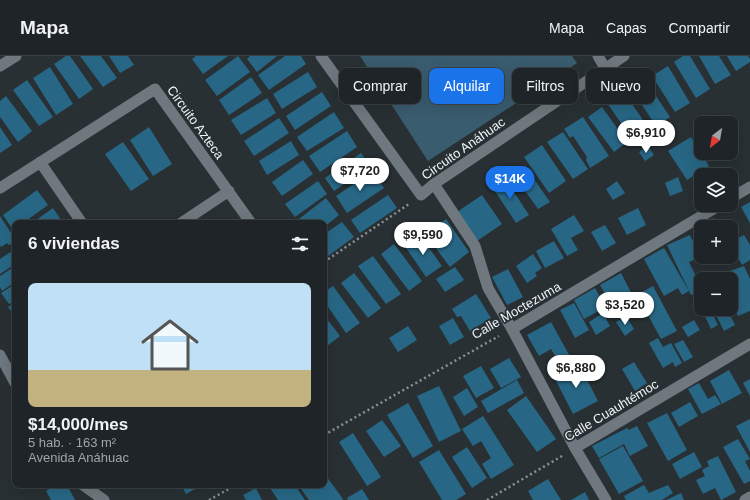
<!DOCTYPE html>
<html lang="es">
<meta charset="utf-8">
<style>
body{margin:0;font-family:Arial,sans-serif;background:#262c2f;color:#f1f3f6;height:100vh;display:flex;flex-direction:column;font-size:15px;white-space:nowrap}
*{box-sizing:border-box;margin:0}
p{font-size:13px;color:#a1a4a7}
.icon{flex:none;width:22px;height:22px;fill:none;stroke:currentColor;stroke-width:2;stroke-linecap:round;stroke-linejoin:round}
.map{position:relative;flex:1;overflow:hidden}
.details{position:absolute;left:12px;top:164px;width:315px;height:268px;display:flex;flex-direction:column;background:#1e2427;border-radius:8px;box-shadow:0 4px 16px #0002,0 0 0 1px #3c4144}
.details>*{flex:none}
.top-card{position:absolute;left:339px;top:12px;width:351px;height:36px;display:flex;gap:8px}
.needle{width:26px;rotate:211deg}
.fabs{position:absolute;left:694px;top:60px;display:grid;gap:8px}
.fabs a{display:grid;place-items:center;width:44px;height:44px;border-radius:8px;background:#1e2427;box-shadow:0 4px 16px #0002,0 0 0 1px #3c4144;font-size:20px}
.price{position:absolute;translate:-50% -34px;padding:0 9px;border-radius:14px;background:#fff;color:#222;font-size:13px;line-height:26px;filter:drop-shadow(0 1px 2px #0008)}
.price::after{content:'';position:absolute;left:50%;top:24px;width:12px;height:9px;margin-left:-6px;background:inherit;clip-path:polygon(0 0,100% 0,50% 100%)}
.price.active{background:#1a73e8;color:#fff}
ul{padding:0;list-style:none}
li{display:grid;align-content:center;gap:8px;height:212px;padding:0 16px}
li span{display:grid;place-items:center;height:124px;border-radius:8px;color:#555}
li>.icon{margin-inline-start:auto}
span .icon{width:72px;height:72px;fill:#fffc;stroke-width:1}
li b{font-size:17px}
h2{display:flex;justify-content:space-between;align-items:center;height:48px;padding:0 16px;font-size:17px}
.chip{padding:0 14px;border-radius:8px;background:#1e2427;box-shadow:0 4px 16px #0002,0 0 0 1px #3c4144;font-size:14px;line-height:36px}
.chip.active{background:#1a73e8;color:#fff}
header{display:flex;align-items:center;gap:24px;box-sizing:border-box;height:56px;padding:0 20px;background:#1e2427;border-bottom:1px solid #3c4144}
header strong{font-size:19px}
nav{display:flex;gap:22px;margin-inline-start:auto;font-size:14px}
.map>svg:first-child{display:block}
.green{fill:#3a5c6f}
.building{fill:#276785}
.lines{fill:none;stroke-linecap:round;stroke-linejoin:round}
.path{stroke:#8b9295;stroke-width:2.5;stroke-dasharray:2 3;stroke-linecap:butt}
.pedestrian{stroke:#6f787e;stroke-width:11}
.minor{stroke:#6f787e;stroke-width:11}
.labels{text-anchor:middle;stroke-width:3.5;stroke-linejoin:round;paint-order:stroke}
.street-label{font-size:13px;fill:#eff4f7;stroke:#283034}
</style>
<header>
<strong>Mapa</strong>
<nav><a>Mapa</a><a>Capas</a><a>Compartir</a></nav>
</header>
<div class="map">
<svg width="750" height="444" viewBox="0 0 750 444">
<rect width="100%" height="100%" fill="#283034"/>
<path class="green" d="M360,0H572L577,7L428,105Z"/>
<path class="building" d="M66,0H70L93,33L79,43L54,8Z
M80,0H101L117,22L103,31Z
M109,0H128L134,9L120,17Z
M196,0H228L203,18L192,3Z
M238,0L250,16L217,40L205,24Z
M250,0H277L257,16L247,3Z
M285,0H301L306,8L269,34L258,19Z
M683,0H690L710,33L696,42L674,6Z
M699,0H719L731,19L715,28Z
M727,0H748L750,3V6L736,15Z
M668,10L690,47L675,56L652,20Z
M50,11L73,48L56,59L33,22Z
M308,16L317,31L282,53L273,38Z
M251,21L262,37L229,59L219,44Z
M27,24L53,61L39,70L13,34Z
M646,25L670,61L656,70L632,34Z
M322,36L331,50L295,74L286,60Z
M624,36L649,73L633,84L607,47Z
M6,40L32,75L18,86L0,61V45Z
M267,42L276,57L241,79L231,64Z
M602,51L627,86L614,96L588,61Z
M334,56L344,72L307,95L297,81Z
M583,61L609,100L590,112L586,104L587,101L573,80L570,82L564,73Z
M279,62L289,77L254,100L244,85Z
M0,71L12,89L0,97Z
M149,71L172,108L153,120L130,84Z
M347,75L357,91L320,116L309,100Z
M563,76L588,113L573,123L547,86Z
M691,81L709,110L687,124L668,95Z
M291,85L299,99L267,119L259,105Z
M123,86L149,123L131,135L105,98Z
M542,89L566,125L549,137L524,101Z
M648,90L654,99L645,105L639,96Z
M361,97L370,110L334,135L325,122Z
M303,104L313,118L282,140L272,126Z
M525,110L550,146L538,153L513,118Z
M373,115L384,132L347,157L336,140Z
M504,121L529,159L516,167L491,129Z
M678,121L683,135L670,140L665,127Z
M318,125L327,138L295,161L285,148Z
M617,125L625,137L613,144L606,133Z
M37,134L48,149L23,167H15V172L13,174L3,159Z
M388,139L397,152L360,177L351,164Z
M482,139L502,168L477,185L457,156Z
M326,142L339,159L324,171V167H296L295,166Z
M750,146V167L741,151Z
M53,152L63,167H32Z
M638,152L646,169L627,179L618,162Z
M574,159L584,175L571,182L578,194L567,200L551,173Z
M0,160L15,183V186L9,189L7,187L1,191L0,189Z
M713,162L717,171H705L703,167Z
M446,163L469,196L450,211L426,179Z
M342,166L354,181L324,203V178Z
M605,169L616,187L602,195L591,176Z
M419,178L442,210L426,221L404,189Z
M690,179L700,201L689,206L701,231V234L691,239L667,189Z
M744,179L750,189V204L742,209L731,190V186Z
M554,185L564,202L545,212L536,195Z
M394,188L422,225L409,235L381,198Z
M664,192L689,235L682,239L678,232L664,240L644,203Z
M15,193V208L0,218V203Z
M533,198L542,212L535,217L537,220L527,227L516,210Z
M373,200L401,238L386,248L358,210Z
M15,210V226L2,235L0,231V220Z
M744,210L750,223V255L738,260L731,244V223L733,222L730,215Z
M455,211L464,224L445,236L436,223Z
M508,213L523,241L507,249L492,221Z
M354,217L381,252L368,262L341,227Z
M621,217L637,248L617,259L600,229Z
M15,228V245L9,248L1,237Z
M333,230L360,267L346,277L324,245V236Z
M653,230L677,275L661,283L637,239Z
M595,232L606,251L584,263L574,244Z
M476,238L491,262L470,275L461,260L457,261L452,253Z
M15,246V261L8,251Z
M574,247L589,274L575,282L560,254Z
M710,253L718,269L711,273L703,256Z
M713,253H727L735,269L724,275Z
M603,257L610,270L596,279L589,266Z
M324,259L340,280L327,290L324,286Z
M626,260L634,273L625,280L616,266Z
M453,262L464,281L450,289L439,270Z
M694,264L700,274L688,281L682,271Z
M551,266L573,306L562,312L551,293L539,300L527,279Z
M408,270L417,284L398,296L389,282Z
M658,282L663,291L671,287L682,307L675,311L673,306L663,312L649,287Z
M683,284L693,301L684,306L674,288Z
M509,302L521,321L501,332L490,313Z
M634,306L647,327L635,335L622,313Z
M579,308L598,345L573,358L554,321Z
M481,310L494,332L476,342L463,320Z
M729,314L742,337L722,348L710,325Z
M750,323V340L743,327Z
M517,324L524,337L488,357L481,345Z
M699,327L708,343L715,339L721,348L702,358L688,333Z
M439,330L461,375L439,386L417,340Z
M467,332L478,351L464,360L453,341Z
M526,340L556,383L537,396L507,354Z
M690,346L698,360L679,371L671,357Z
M408,347L433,390L413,402L387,359Z
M667,357L687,394L668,405L647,367Z
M483,360L514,409L491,423L482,408L491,402L481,385L473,390L462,373Z
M750,363V396L736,370Z
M382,364L401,390L384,401L366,375Z
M637,370L648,390L630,400L624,388L599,402L592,390L627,372L629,374Z
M353,377L381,421L367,430L339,386Z
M738,383L750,403L745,405L750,415V425L744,428L723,391Z
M623,390L643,425L619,438L599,403Z
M467,391L487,422L472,432L452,401Z
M439,394L466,438L456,444H442L419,406Z
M694,396L702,411L680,423L672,408Z
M718,400L736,436L721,444L715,432L703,438L696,424L705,420L702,414L709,410L707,405Z
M324,417L343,443L342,444H309L298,429H324Z
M548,423L561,444H533L528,435Z
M56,429H67L75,444H51L46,435Z
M181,429H202L186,438Z
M275,429H295L305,444H278L270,432Z
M644,429L649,437L668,429L673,437L662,444H626L624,440Z
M256,432L262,444H246L243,439Z
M362,433L369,444H348L347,442Z
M585,436L589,444H571Z
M681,437L684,444H666Z"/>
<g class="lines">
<path class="path" d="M324,206L409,148
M324,379L499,280
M209,444L236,429
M487,444L562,400"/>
<path class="pedestrian" d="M434,128L475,190L488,232L512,273"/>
<path class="minor" d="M321,0L421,139L434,128L624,0
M598,0L605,12
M0,10L16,0
M40,106L82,167
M0,132L155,33L251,167
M731,142L750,131
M181,167L229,135
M0,299L15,327
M575,392L750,288
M83,429L104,444
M606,444L575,392L512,273L720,149
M745,444L750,441"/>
</g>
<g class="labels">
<g class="street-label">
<text transform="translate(196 66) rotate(54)" y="5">Circuito Azteca</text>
<text transform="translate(463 92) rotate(-35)" y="5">Circuito Anáhuac</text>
<text transform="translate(516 254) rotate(-30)" y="5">Calle Moctezuma</text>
<text transform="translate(611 354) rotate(-31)" y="5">Calle Cuauhtémoc</text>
</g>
</g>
</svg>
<div class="fabs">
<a><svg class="needle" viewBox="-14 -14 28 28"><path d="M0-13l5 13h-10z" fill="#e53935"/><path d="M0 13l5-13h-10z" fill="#a1a4a7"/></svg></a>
<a><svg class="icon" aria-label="layers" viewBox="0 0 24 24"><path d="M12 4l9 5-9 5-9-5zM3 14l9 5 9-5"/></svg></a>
<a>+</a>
<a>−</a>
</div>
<b class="price" style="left:646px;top:98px">$6,910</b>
<b class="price" style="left:360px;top:136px">$7,720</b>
<b class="price active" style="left:510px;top:144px">$14K</b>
<b class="price" style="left:423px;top:200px">$9,590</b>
<b class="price" style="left:625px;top:270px">$3,520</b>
<b class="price" style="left:576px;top:333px">$6,880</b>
<div class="top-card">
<a class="chip">Comprar</a>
<a class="chip active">Alquilar</a>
<a class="chip">Filtros</a>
<a class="chip">Nuevo</a>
</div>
<section class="details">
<h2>6 viviendas<svg class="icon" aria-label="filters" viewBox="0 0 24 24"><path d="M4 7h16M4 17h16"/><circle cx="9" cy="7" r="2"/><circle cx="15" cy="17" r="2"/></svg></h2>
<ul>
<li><span style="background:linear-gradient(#bfe0f5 70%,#c2b280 0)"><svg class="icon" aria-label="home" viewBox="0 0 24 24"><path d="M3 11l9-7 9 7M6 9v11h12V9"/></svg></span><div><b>$14,000/mes</b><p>5 hab. · 163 m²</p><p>Avenida Anáhuac</p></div></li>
</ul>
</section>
</div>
